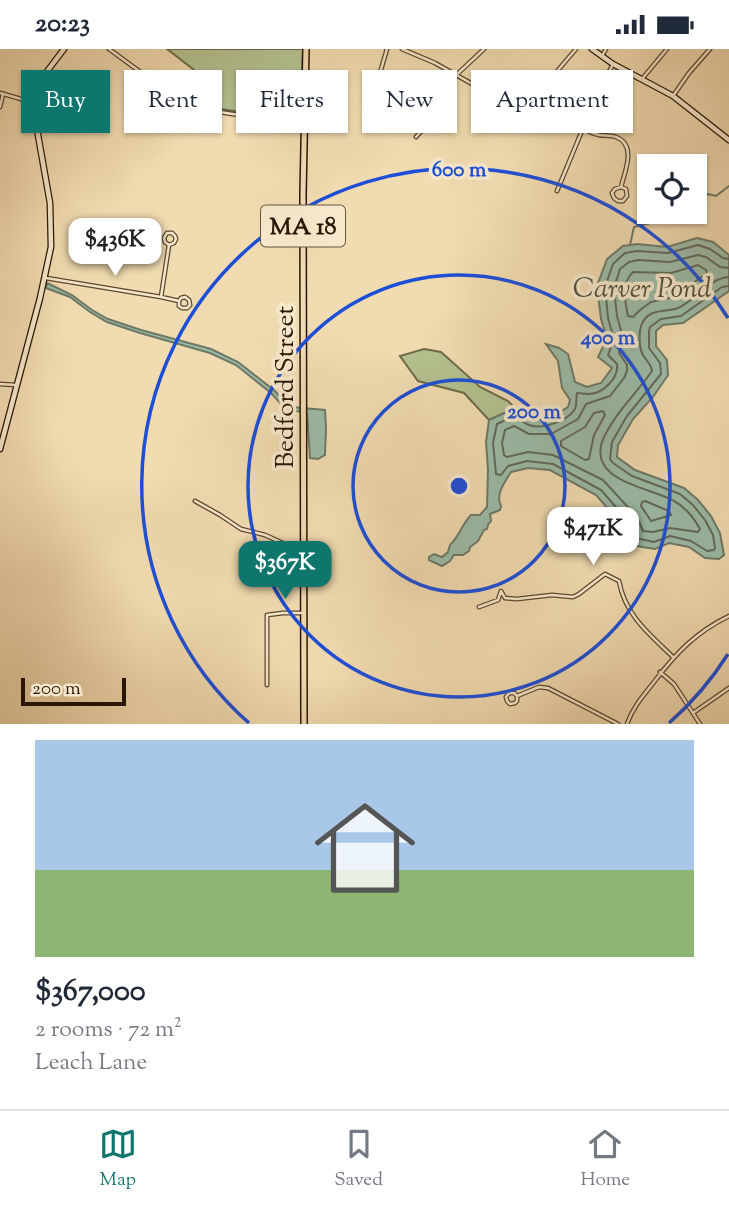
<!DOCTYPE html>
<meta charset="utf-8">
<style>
body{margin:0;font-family:"Sorts Mill Goudy",serif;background:#f6f6f7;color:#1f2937;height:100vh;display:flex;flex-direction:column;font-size:26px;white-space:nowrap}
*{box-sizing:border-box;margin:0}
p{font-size:23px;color:#747a83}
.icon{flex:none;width:38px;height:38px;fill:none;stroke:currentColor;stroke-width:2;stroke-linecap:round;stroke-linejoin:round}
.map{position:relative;height:675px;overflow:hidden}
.drawer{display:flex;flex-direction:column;background:#fff;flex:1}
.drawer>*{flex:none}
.banner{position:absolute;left:21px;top:21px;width:688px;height:63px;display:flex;gap:14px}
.fabs{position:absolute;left:637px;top:105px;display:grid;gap:14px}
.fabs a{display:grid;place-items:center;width:70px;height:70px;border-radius:0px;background:#fff;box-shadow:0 2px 5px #0004;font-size:35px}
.scale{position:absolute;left:21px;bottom:18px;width:105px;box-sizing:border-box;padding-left:7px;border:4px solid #2a1606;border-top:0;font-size:19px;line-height:24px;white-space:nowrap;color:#2a1606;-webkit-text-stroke:5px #f6e8cc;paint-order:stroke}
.price{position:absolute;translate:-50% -60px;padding:0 16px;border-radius:14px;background:#fff;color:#222;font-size:23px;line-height:46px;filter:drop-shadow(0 2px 4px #0008)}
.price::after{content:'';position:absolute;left:50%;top:42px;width:21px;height:16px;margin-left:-10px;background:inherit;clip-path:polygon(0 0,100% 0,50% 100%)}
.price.current{background:#0f766e;color:#fff}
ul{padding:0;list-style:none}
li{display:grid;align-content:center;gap:14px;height:371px;padding:0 35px}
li+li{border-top:2px solid #e0e1e3}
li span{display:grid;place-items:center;height:217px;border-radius:0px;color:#555}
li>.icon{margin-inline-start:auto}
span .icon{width:126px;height:126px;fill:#fffc;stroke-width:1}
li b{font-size:30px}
.tag{padding:0 24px;border-radius:0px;background:#fff;box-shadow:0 2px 5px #0004;font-size:24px;line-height:63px}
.tag.current{background:#0f766e;color:#fff}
.status{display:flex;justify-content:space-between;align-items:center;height:49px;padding:0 35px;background:#fff;direction:ltr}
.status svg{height:19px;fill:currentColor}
.tab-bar{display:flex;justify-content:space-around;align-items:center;height:98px;border-top:2px solid #e0e1e3;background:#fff;font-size:19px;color:#747a83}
.tab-bar a{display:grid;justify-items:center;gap:4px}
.tab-bar .current{color:#0f766e}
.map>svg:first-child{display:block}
.green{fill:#b4c190;stroke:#6f6c4b;stroke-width:2}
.water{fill:#9bbba8;stroke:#6e7967;stroke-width:2}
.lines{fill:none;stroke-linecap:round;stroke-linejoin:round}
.shore{stroke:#626857;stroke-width:2}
.stream{stroke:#6e7967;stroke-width:2}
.street-casing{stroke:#5c4730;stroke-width:5}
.secondary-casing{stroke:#2a1606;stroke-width:7}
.primary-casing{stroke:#2a1606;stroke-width:8}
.street{stroke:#f6e8cc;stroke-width:2.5}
.secondary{stroke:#f6e8cc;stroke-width:4.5}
.primary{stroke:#f1dbb0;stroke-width:5}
.ring{fill:none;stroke:#1d4ed8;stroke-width:3.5}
.labels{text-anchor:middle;stroke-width:7;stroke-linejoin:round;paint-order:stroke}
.shield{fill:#f6e8cc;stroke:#675541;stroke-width:2}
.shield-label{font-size:24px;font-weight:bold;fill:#2a1606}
.street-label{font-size:26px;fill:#2a1606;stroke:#f6e8cc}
.water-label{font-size:28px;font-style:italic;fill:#52503f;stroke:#f6e8cc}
.centre{fill:#1d4ed8;stroke:#f6e8cc;stroke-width:3.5}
.ring-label{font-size:21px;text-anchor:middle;font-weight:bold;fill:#1d4ed8;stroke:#f6e8cc;stroke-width:7;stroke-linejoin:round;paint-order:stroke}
</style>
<div class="status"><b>20:23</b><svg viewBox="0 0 49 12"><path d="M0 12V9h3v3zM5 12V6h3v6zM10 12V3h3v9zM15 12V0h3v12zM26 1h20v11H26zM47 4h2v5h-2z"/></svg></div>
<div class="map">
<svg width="729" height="675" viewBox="0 0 729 675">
<rect width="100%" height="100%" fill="#f1dbb0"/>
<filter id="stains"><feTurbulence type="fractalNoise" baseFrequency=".00286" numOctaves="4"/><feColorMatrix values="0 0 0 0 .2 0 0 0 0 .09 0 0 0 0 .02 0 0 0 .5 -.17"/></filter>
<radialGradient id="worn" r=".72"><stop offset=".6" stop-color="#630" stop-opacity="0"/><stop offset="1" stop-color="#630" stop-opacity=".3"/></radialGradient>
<path class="green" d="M167,0H303L300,72L187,55L207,31Z
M424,300L441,303L480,338L508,352L515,359L489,371L464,344L418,332L400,307Z"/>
<path class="water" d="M697,189L713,193L729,206V242L683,274L663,276L656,282V297L667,311L668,326L653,348L633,370L618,396L617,408L635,421L684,439L698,451L711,467L720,484L724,506L719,510L705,509L689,498L669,494L655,500L630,496L624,478L596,446L550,421L528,419L511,423C505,433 495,445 501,457L500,461L490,465L491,472L488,476L487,480L484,481L478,492L470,498L469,502L463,506H454L450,512L442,517L429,511V508L434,505L442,508L448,503L450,496C459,488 462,475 471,466H480L487,458L488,421L486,393L489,371L515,359C540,375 543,373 568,358L570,351L562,339L558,312L546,295L559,299L568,305L575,333L587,338L601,334L612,319L598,308L607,290L601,270L597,237L607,210L623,197L637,195L667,198Z
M47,234L72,246L92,261L108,270L141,281L211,300L238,313L275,342L285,353L291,358L325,361L326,379L325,406L318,410L310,409L307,364L291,361L282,356L271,344L236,316L210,304L140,284L107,273L90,263L70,248L46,239Z"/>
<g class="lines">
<path class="shore" d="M729,210L723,209L710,200L698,196L668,204L637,202L625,204L613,215L605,238L608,269L614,290L608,306L617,315C619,329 603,345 588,345C584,345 581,344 577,344C576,348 577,355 575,360C568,372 541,381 529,376C524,374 519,370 514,367L497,375L493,394L496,425L501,426L508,417L527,412L553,415L601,441L630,474L636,489L654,493L670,487L691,492L707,502L714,501L715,499L713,486L705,471L693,456L680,445L632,427L613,414L610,410L612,393L627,367L661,325L660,314L649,299V282L650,278L661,270L681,267L722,238L729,237
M698,216L706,221L707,224L674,248L651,253L640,261L633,268L628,267C625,253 621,234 633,223L671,224Z
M729,219L720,218L706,208L698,206L670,213L638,211L629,213L620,220L614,239L617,267L623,289L619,304L627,316V322L624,329L610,347L586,355L578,370L551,385H529L514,377L505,381L502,394L504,406L507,408L528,403L553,406L603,431L637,468L643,482L653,483L670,479L698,483L700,480C694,469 685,458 674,452C650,438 584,432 604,388C616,363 636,345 652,322C651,314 645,311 642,304C639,297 639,283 641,277C648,258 665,264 678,259C696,251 709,229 729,228
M603,362L605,366L594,386L589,410L585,411L561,397V392L585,378L594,364Z
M645,452L669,462L671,466L651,472L641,457L642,453Z"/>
<path class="stream" d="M695,161L708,145L716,147L729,137
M630,196L634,178L662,171L684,173L693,163"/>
<defs>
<path id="street" d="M109,0L188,58L302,76
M402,0L435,14L520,62L525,60L576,0
M602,7L606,0
M642,30L667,0
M0,44L21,50L34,60
M673,47L689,24L710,0
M21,50L34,45
M0,58L3,45
M368,65L387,0
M583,80C588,82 594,85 599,86C604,87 610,86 616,88C637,96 625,122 621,138L615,140L612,144L614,149L618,152H623L627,147L626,140L621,138
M416,88L425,78L452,30L484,0
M557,142L596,48L612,17
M46,229L161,248L169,196L174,194L176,190L175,187L172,184H167L164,189L165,193L169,196
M161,248L179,252L181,249L185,248L189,251L190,256L187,259H182L179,257V252
M0,335L16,336
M195,452L220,466L241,480L265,486L287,496L303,498
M479,558L498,551L501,542L505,549L517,550L552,546L573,548L579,545L605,525L619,532C625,566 649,585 673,608
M660,623L674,635L700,675
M267,636V566L283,564H302
M517,647V652L515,654L510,655L507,652L506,648L509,644H514L517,647L539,638L548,639L618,675
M693,664L729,639
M627,675C633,658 643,647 654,633C676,604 696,583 729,567"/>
<path id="secondary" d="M592,0L613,15L673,47L729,91
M0,400L40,249L51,198L50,154L35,69L34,45L42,29L64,0"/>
<path id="primary" d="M304,675L303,145L306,0"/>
</defs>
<use href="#street" class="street-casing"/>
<use href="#secondary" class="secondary-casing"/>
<use href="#primary" class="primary-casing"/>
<use href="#street" class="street"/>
<use href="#secondary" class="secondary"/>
<use href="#primary" class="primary"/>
</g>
<g class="ring">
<circle cx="459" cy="437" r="106"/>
<circle cx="459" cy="437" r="211"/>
<path d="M728 605A317 317 0 0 1 669 674M249 674A317 317 0 1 1 728 269"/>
</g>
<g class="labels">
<rect class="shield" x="261" y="156.5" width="84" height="41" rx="5"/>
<g class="shield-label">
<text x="303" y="185">MA 18</text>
</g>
<g class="street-label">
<text transform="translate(284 338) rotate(-90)" y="9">Bedford Street</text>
</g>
<g class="water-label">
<text x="642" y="248">Carver Pond</text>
</g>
</g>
<circle cx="459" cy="437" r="10" class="centre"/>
<g class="ring-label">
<text x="459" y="127">600 m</text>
<text x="608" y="295">400 m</text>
<text x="534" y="369">200 m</text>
</g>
<rect width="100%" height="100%" filter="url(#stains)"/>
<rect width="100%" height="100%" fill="url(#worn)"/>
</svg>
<div class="fabs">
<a><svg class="icon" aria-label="locate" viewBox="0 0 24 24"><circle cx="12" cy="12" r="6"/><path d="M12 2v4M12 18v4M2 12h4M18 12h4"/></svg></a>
</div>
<div class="scale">200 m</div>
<b class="price" style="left:115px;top:229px">$436K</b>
<b class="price" style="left:593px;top:518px">$471K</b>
<b class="price current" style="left:285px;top:552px">$367K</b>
<div class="banner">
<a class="tag current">Buy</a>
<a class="tag">Rent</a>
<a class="tag">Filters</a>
<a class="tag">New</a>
<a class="tag">Apartment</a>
</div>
</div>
<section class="drawer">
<ul>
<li><span style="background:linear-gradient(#a9c7e8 60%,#8fb573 0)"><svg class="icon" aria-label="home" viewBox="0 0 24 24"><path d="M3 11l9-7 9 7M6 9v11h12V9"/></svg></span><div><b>$367,000</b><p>2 rooms · 72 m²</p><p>Leach Lane</p></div></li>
</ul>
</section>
<nav class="tab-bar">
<a class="current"><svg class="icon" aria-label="map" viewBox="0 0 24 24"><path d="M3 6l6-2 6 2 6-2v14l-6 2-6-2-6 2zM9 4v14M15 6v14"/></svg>Map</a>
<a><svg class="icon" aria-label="saved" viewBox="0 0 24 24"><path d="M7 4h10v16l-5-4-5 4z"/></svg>Saved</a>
<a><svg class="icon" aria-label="home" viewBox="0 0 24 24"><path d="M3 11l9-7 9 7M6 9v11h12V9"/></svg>Home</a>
</nav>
